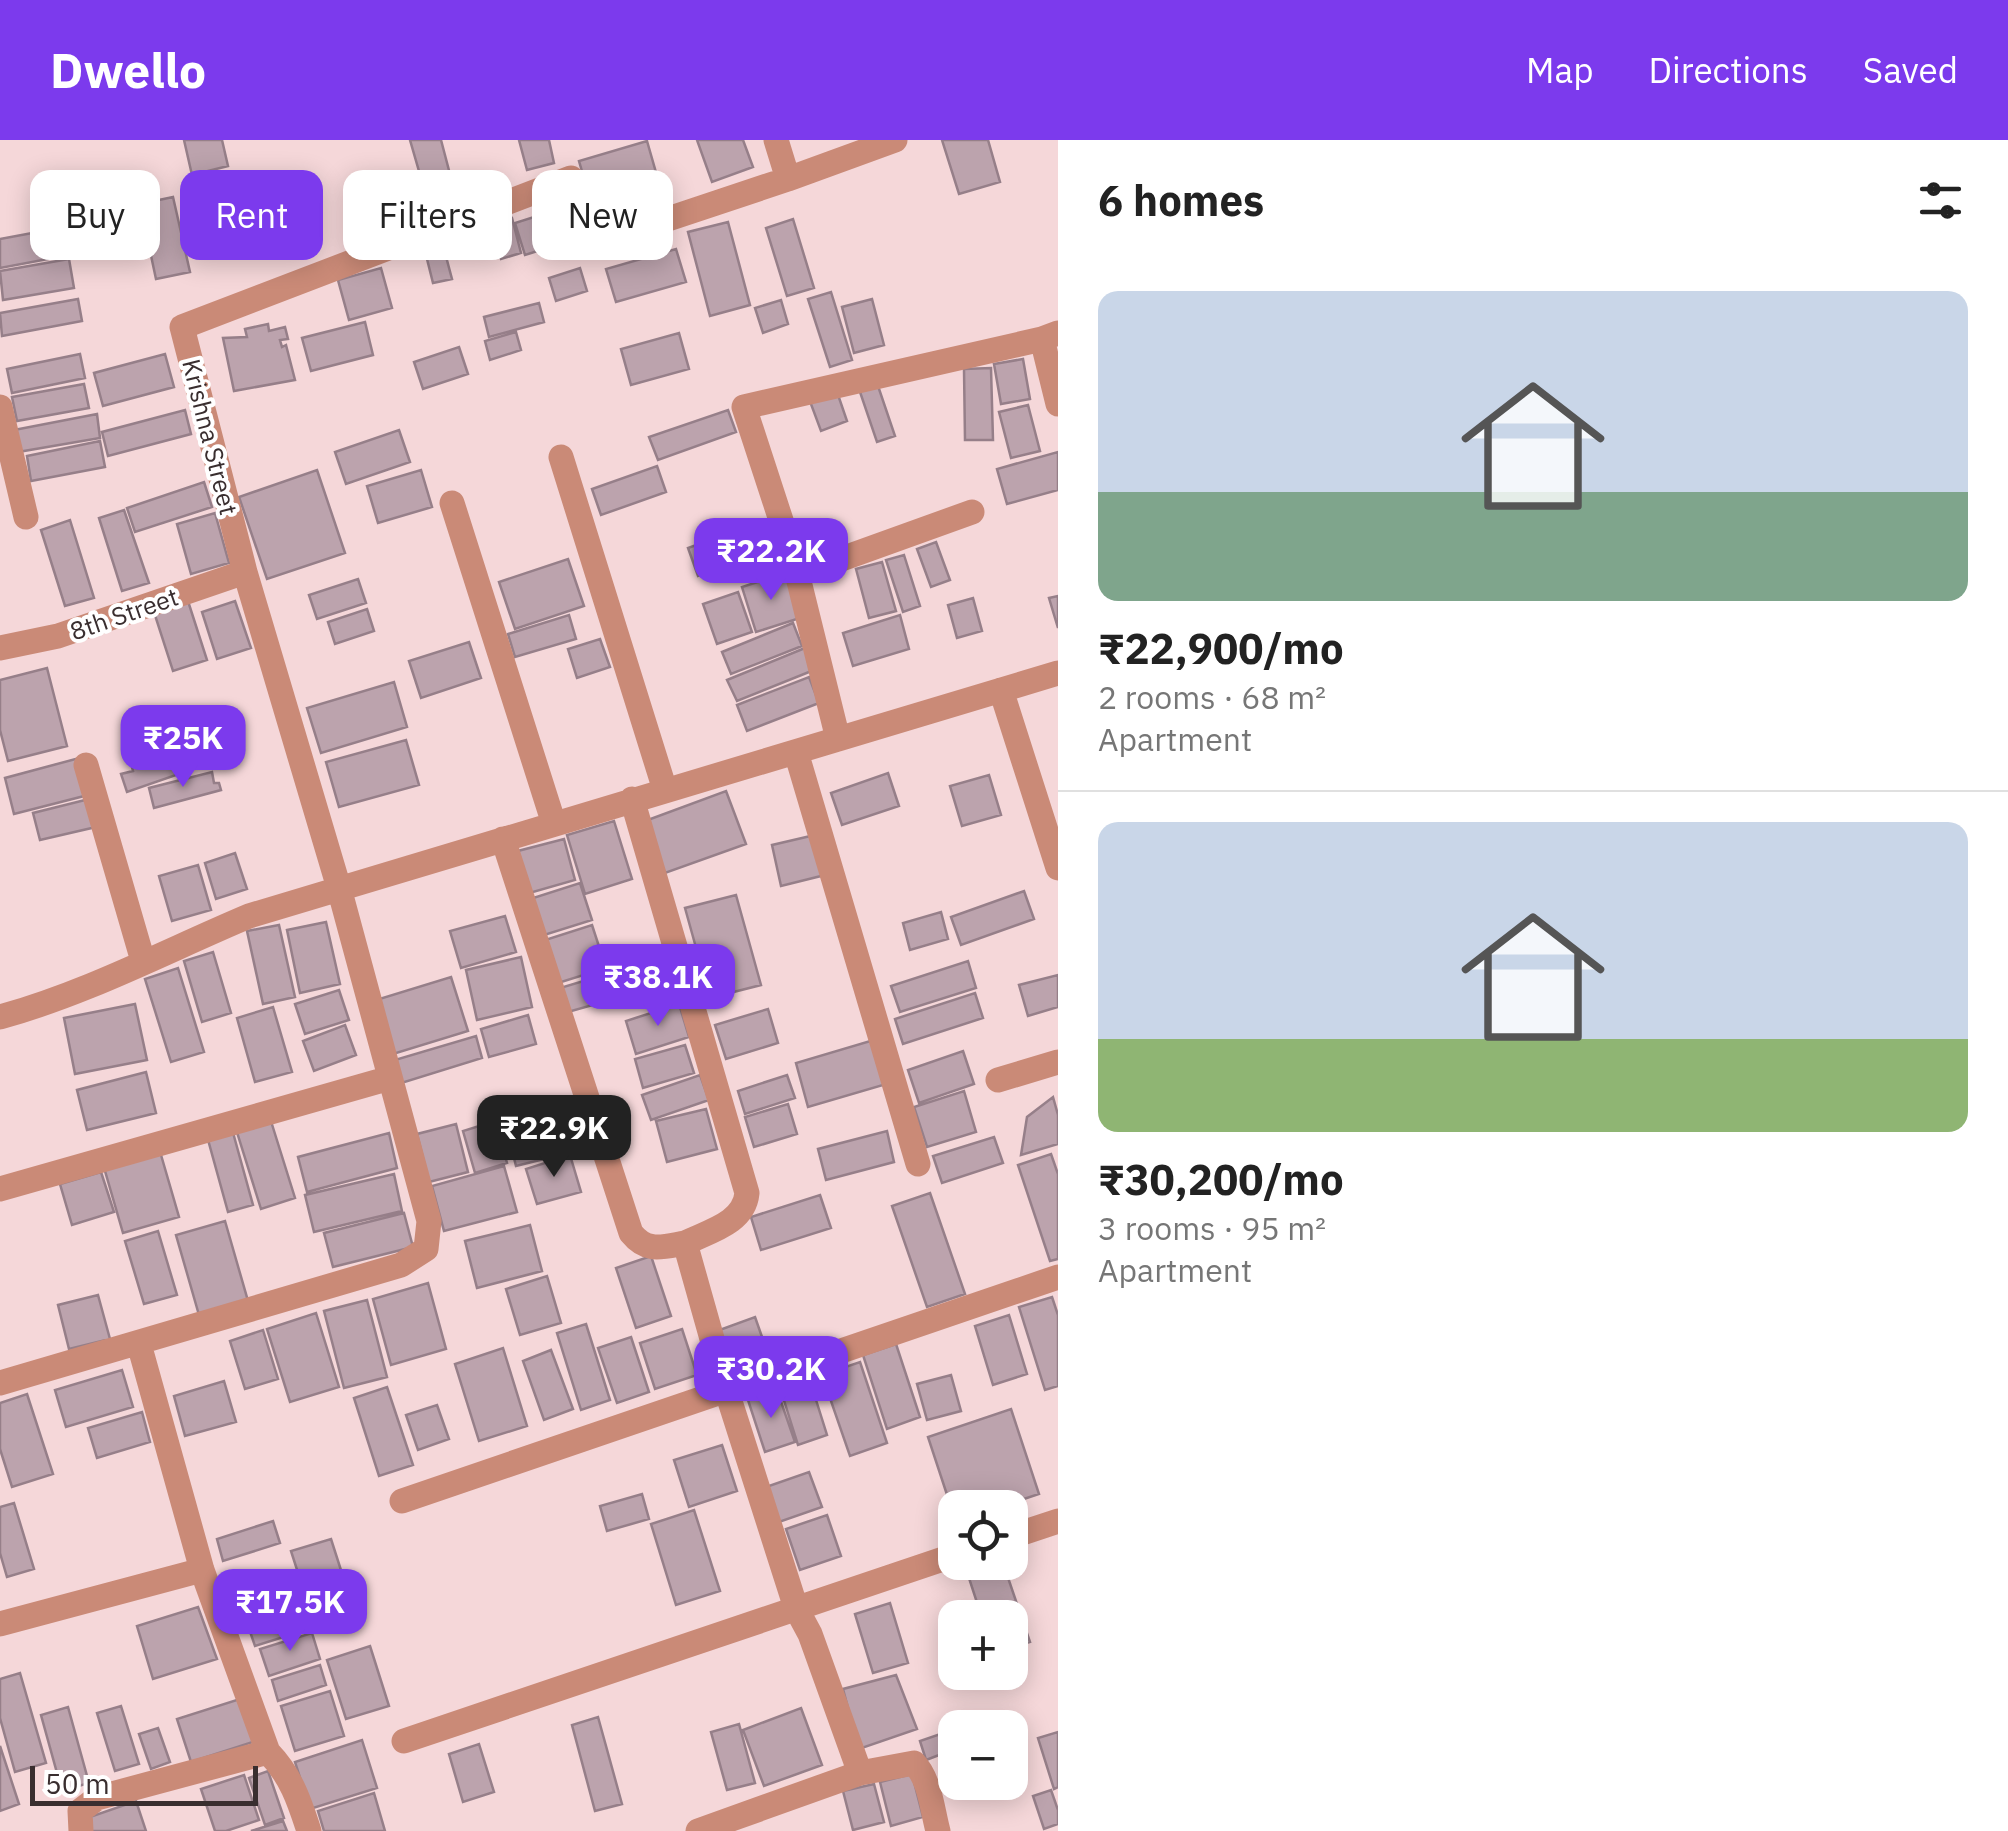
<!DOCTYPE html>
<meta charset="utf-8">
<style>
body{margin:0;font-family:"IBM Plex Sans",sans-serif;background:#f2f2f2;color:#222;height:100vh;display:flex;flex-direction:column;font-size:38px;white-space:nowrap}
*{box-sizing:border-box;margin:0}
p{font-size:32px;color:#767676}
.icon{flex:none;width:55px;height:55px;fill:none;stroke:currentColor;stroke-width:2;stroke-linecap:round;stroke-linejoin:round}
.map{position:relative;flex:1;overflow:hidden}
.sheet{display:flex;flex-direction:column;background:#fff;width:950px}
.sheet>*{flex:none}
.hud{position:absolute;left:30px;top:30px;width:878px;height:90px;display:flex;gap:20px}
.buttons{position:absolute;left:938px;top:1350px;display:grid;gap:20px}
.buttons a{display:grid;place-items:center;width:90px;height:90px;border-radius:20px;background:#fff;box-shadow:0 5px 25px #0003;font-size:50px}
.scale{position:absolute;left:30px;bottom:25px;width:228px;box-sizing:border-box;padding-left:10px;border:5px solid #392e2f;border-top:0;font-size:28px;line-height:35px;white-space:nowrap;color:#392e2f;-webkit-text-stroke:8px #fff;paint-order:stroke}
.price{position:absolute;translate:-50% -85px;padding:0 22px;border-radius:20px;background:#7c3aed;color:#fff;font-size:32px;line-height:65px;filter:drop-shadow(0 2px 5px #0008)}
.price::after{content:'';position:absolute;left:50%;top:60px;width:30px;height:22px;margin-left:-15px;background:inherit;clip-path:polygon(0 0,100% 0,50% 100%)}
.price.selected{background:#222;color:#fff}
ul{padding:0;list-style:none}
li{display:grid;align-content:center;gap:20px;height:530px;padding:0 40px}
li+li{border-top:2px solid #e0e0e0}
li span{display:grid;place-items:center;height:310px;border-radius:20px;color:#555}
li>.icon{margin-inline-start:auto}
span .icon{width:180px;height:180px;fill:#fffc;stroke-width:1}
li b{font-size:42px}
h2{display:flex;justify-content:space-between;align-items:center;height:120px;padding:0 40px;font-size:42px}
.tag{padding:0 35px;border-radius:20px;background:#fff;box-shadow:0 5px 25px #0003;font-size:35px;line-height:90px}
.tag.selected{background:#7c3aed;color:#fff}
header{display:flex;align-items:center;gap:60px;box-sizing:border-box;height:140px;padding:0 50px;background:#7c3aed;color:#fff}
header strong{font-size:48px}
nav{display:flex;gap:55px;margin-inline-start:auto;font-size:35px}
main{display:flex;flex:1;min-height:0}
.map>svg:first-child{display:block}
.building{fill:#bca3ad;stroke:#967f89;stroke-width:2.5}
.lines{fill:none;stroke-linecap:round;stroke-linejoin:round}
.street{stroke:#ca8a77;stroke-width:25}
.labels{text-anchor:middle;stroke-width:8;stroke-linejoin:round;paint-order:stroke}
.street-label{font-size:25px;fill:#392e2f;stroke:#fff}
</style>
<header>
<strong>Dwello</strong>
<nav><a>Map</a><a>Directions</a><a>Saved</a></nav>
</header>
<main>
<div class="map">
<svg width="1058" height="1691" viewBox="0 0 1058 1691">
<rect width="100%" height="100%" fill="#f5d7d9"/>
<path class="building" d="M184,0H222L228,26L192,35Z
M410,0H441L451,38L423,45Z
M519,0H549L554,23L527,30Z
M697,0H743L753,27L712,42Z
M942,0H988L1000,42L959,54Z
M647,1L659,43L591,62L579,21Z
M173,57L190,132L156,139L140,64Z
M559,69L569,101L525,115L515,83Z
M512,78L521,113L501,119L491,84Z
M793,79L814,148L787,156L766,88Z
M728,82L750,165L710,176L688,92Z
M59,88L64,116L0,128V99Z
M440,94L452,139L433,143L422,99Z
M676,109L686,142L616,162L606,129Z
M69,119L74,148L3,160L0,131Z
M381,128L392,168L349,180L338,140Z
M580,128L587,151L556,161L549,138Z
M831,152L852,220L830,227L808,159Z
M78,159L82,181L2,196L0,173Z
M872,159L884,205L854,213L842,167Z
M781,160L788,184L763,193L755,168Z
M539,163L544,182L489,197L484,177Z
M365,182L373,215L311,231L302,198Z
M268,184L269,191L285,187L288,199L280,200L282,207L286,205L295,240L234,251L223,198L247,197L245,189Z
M516,192L521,210L490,220L485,201Z
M679,193L689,229L631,245L621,209Z
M459,207L468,234L423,249L414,222Z
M80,214L85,238L12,253L7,229Z
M165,214L174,247L103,266L94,233Z
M1023,219L1030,259L1001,264L994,224Z
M991,228L993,300H965L964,229Z
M877,243L895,296L877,302L859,249Z
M84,244L89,268L17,281L12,257Z
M835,246L847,281L821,291L808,256Z
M1028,265L1040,311L1011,318L999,272Z
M185,270L191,294L108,316L102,292Z
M728,270L736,292L658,320L649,297Z
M97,274L100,298L18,312L14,290Z
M399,290L410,322L346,344L335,312Z
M100,301L105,327L31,341L27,316Z
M1058,312V350L1007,364L997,329Z
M657,326L666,352L601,375L592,349Z
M317,330L345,413L267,439L239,357Z
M421,330L432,367L378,383L367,346Z
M204,342L212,367L135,392L127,368Z
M124,370L149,443L122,451L99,378Z
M215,373L229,423L191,434L177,384Z
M70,380L94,458L65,466L41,390Z
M732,392L742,420L698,436L688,408Z
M936,402L950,440L931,447L917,409Z
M904,415L920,466L903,472L886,420Z
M568,419L584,466L515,489L499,442Z
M882,422L896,471L869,478L856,429Z
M785,433L800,478L756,492L742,447Z
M358,439L366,463L317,479L309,455Z
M738,452L752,492L717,504L703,464Z
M1058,456V488L1049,458Z
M187,458L207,520L173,531L153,469Z
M973,458L982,491L957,498L948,465Z
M235,461L251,508L217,519L202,472Z
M367,469L374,491L335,504L328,482Z
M569,475L576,499L515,517L508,494Z
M900,475L909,509L853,526L843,493Z
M793,483L802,506L731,534L722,512Z
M600,499L610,527L577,538L568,509Z
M469,502L481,538L421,558L409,521Z
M805,508L814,530L737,561L727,540Z
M47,528L67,606L8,621L0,590V540Z
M809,537L819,563L747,591L737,565Z
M394,542L407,587L321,613L307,568Z
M196,596L205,625L127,652L121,634L133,631L129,615Z
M406,600L419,645L339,667L326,622Z
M83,617L92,654L14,674L5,638Z
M212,632L214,643H219L221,650L154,668L149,648Z
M888,633L899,666L842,685L831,653Z
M989,635L1001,675L962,686L950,646Z
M726,651L746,704L665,733L645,681Z
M89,659L96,687L40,700L33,673Z
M614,681L632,739L585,754L567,695Z
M819,694L829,734L781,746L772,705Z
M564,699L575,740L526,754L514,712Z
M235,713L247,749L216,759L205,723Z
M198,725L211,770L172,781L159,736Z
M580,743L592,780L541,796L530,759Z
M1024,751L1034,779L961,805L951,777Z
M736,755L761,845L710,858L685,768Z
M941,772L948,799L910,810L903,783Z
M505,776L516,812L461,828L450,791Z
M326,782L340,844L300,853L287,790Z
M279,785L295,857L263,864L247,791Z
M592,785L606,828L555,844L542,801Z
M213,812L231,873L202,882L184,821Z
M521,817L532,867L477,880L466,830Z
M968,821L976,848L900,872L891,846Z
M178,828L204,912L171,922L145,839Z
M620,830L628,855L568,872L560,848Z
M1058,835V867L1028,876L1019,845Z
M451,837L468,891L393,914L376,860Z
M339,850L349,880L305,894L295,864Z
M975,853L983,878L903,904L895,879Z
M135,864L147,920L75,934L64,878Z
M679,864L689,897L636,914L626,881Z
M273,867L292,932L255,942L237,878Z
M768,869L778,903L726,919L715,885Z
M528,875L536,904L489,917L481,889Z
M345,885L356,915L314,931L303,901Z
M476,896L482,918L395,945L388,922Z
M877,899L890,943L808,967L796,923Z
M685,905L694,933L643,948L635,919Z
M963,911L974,944L919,963L908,930Z
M146,932L156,973L87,990L77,950Z
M700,935L709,960L651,980L642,955Z
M787,935L795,958L745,974L738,951Z
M964,951L976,992L927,1007L914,967Z
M1053,957L1058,975V1004L1021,1015L1027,977Z
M788,964L797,994L754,1007L745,977Z
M561,968L572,1012L516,1026L505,982Z
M706,969L717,1009L667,1022L656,981Z
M270,978L295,1058L261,1069L236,989Z
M495,981L507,1023L475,1033L463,991Z
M456,984L468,1032L429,1042L417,994Z
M232,989L253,1065L228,1072L207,996Z
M887,991L894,1022L826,1040L818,1009Z
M389,993L397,1028L307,1052L298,1017Z
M994,997L1003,1023L942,1043L933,1016Z
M159,1008L179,1077L123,1093L103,1024Z
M1051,1014L1058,1034V1119L1050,1121L1018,1025Z
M570,1015L581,1052L537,1064L526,1029Z
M504,1026L517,1072L444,1091L432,1046Z
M101,1032L114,1072L72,1085L60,1044Z
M394,1034L402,1071L314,1092L305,1055Z
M930,1053L965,1154L927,1167L892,1066Z
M820,1055L831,1088L761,1110L751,1077Z
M404,1073L413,1107L333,1127L324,1093Z
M225,1081L248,1161L199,1175L176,1095Z
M530,1085L542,1131L477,1148L465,1101Z
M158,1091L177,1155L144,1164L125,1101Z
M651,1116L671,1176L636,1188L616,1128Z
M547,1136L561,1183L520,1195L506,1149Z
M428,1143L446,1209L391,1225L373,1159Z
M98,1155L110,1199L69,1209L58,1165Z
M1052,1157L1058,1175V1246L1045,1250L1019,1167Z
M367,1160L387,1237L344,1248L324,1171Z
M316,1173L339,1247L290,1262L267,1189Z
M1009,1175L1027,1234L993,1245L975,1186Z
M755,1177L768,1214L726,1228L714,1192Z
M586,1184L610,1260L581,1270L557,1193Z
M682,1189L697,1235L655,1249L640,1203Z
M263,1190L278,1239L245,1249L230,1201Z
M631,1197L649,1252L617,1263L598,1208Z
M896,1204L920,1277L887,1289L863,1215Z
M503,1208L527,1286L479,1301L455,1224Z
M551,1210L573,1269L544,1280L523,1221Z
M860,1222L887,1303L850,1316L822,1235Z
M122,1230L133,1267L66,1287L55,1250Z
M951,1235L961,1271L927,1280L917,1244Z
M224,1241L236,1282L185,1296L174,1256Z
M811,1244L827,1295L798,1305L782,1254Z
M387,1247L413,1325L379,1336L354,1258Z
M777,1250L795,1302L765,1312L748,1260Z
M27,1254L53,1334L12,1347L0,1309V1263Z
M437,1265L449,1299L418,1310L406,1275Z
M1011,1269L1039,1354L997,1368H955V1379L928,1297Z
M142,1272L150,1302L97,1318L88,1288Z
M722,1305L737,1351L689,1367L674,1320Z
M809,1332L822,1367L779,1382L766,1347Z
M642,1354L649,1379L607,1391L600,1366Z
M14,1363L34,1429L7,1437L0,1413V1367Z
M694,1370L720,1451L676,1465L651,1384Z
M827,1375L841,1416L800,1430L786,1389Z
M273,1381L280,1403L223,1421L217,1399Z
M331,1399L347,1449L307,1461L291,1411Z
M1004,1426L1030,1502L1010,1508V1478H982L969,1438Z
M294,1441L300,1458L259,1471L254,1453Z
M890,1463L908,1523L873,1533L855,1474Z
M297,1464L306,1490L255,1506L246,1480Z
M198,1467L217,1519L153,1539L137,1486Z
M312,1493L320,1519L269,1536L260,1509Z
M370,1506L389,1566L346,1579L327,1520Z
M320,1525L326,1545L278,1561L272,1540Z
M20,1533L46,1623L15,1632L0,1578V1539Z
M896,1535L917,1589L859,1609L843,1549Z
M330,1551L344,1596L295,1611L281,1566Z
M243,1558L256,1601L191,1622L177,1579Z
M121,1566L139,1624L115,1631L97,1573Z
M68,1567L89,1643L62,1651L41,1575Z
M801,1568L822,1625L764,1646L743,1590Z
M598,1577L622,1664L595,1671L572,1585Z
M739,1584L755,1643L727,1650L711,1592Z
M158,1588L170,1622L151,1629L139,1594Z
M955,1589V1609L926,1620L920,1601Z
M1058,1592V1647L1054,1649L1038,1598Z
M362,1600L377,1648L310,1669L295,1622Z
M479,1604L494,1652L463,1662L449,1614Z
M0,1606L19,1664L0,1671Z
M268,1631L284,1678L265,1685L249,1638Z
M912,1634L923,1677L891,1686L880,1642Z
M244,1635L259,1680L226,1691H215L201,1649Z
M874,1644L884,1682L853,1690L843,1651Z
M1051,1650L1058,1670V1684L1044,1689L1033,1656Z
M374,1653L385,1691H324L318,1671Z
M136,1661L146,1691H89L84,1679Z
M283,1681L287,1691H251Z"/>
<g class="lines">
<path class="street" d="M788,39L895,0
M1058,193L1042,199L1058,264
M0,267L26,377
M561,317L665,650
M452,363L554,684
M797,435L972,372
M0,508L58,496L245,432
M1001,550L1058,728
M838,599L793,417L744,267L1042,199
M796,612L918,1024
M86,625L143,821
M632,659L747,1053C744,1083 710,1091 685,1103
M503,699L631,1093C647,1113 662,1107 685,1103L727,1252L796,1468L810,1494L860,1633
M0,877C87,853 166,811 249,776L1058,533
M998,940L1058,922
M0,1049L390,938
M0,1243L401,1125L426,1109L429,1081L339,748L245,432L182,187L571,38L593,104L788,39L776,0
M402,1361L1058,1137
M1010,1397L1058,1381
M0,1484L202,1430
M404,1601L955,1415
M268,1612C291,1636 299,1660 309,1691
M81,1691L80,1671L97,1658L268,1612L202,1430L139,1204
M698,1691L860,1633L914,1623C930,1639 932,1669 938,1691"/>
</g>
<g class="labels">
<g class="street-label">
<text transform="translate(210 297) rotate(76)" y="9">Krishna Street</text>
<text transform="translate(124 474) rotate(-19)" y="9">8th Street</text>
</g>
</g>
</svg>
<div class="buttons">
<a><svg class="icon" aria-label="locate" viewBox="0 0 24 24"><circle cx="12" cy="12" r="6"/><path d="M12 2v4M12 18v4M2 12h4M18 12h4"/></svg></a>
<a>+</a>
<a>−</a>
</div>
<div class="scale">50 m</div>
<b class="price" style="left:771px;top:463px">₹22.2K</b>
<b class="price" style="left:183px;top:650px">₹25K</b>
<b class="price" style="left:658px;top:889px">₹38.1K</b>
<b class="price selected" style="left:554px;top:1040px">₹22.9K</b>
<b class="price" style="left:771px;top:1281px">₹30.2K</b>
<b class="price" style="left:290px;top:1514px">₹17.5K</b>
<div class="hud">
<a class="tag">Buy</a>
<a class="tag selected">Rent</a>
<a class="tag">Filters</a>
<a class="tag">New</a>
</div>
</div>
<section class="sheet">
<h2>6 homes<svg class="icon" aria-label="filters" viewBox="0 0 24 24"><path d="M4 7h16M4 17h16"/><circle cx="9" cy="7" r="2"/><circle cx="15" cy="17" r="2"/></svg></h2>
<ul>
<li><span style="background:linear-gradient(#c9d6e8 65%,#7fa58c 0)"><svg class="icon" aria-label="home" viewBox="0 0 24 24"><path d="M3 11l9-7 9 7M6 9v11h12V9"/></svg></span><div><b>₹22,900/mo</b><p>2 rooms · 68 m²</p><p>Apartment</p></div></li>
<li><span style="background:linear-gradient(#c9d6e8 70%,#8fb573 0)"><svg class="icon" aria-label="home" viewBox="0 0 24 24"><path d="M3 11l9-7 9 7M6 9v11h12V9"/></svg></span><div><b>₹30,200/mo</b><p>3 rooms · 95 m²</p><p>Apartment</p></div></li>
</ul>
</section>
</main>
